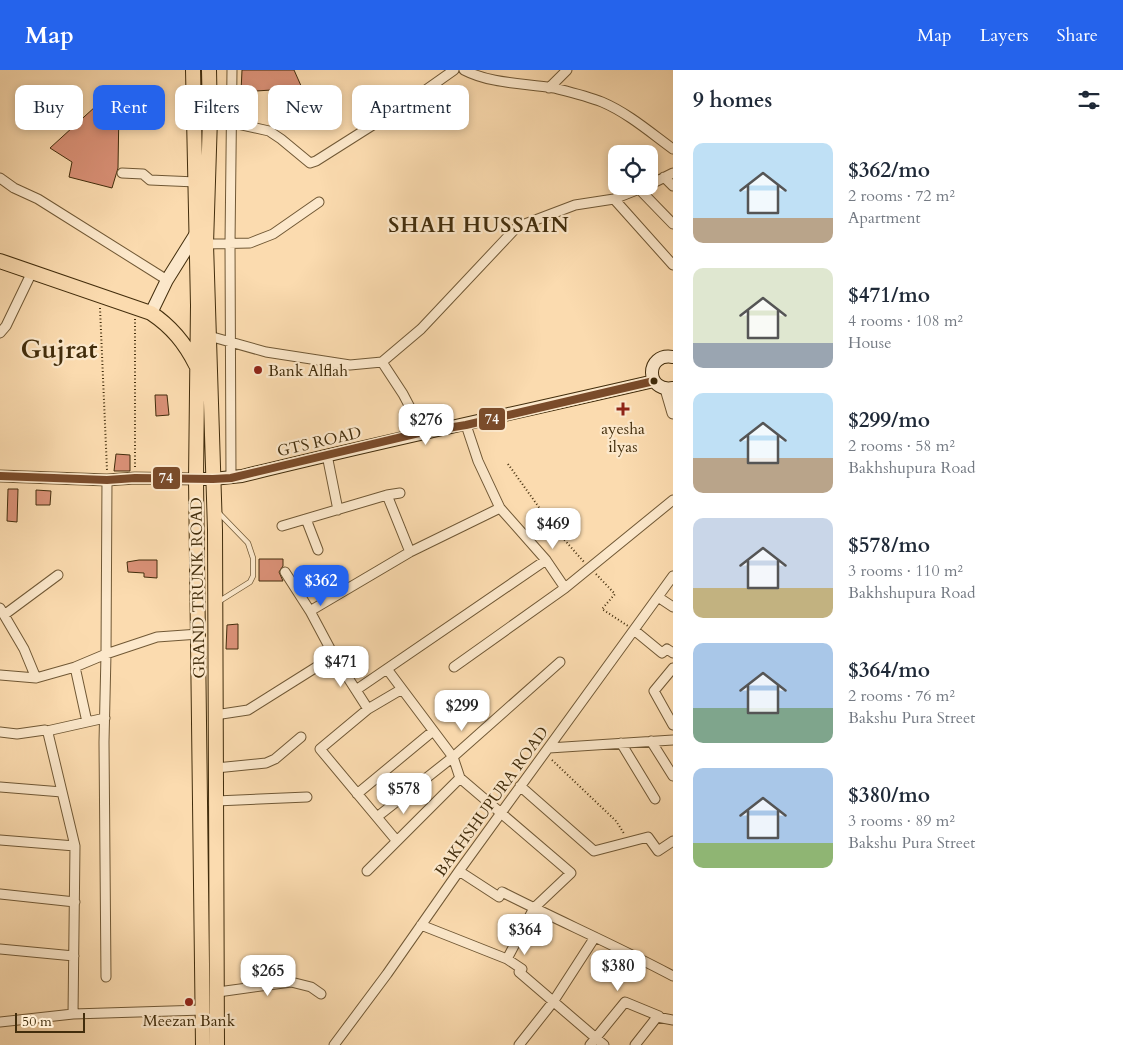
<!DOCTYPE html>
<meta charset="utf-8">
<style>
body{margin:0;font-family:Cardo,serif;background:#f6f6f7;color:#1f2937;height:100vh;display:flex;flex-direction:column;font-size:19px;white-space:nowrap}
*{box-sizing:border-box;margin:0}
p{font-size:16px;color:#747a83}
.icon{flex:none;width:28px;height:28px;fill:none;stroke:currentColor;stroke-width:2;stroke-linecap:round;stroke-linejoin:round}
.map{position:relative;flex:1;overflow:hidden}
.side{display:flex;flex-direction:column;background:#fff;width:450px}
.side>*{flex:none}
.guide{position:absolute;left:15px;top:15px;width:475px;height:45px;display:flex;gap:10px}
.buttons{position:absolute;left:608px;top:75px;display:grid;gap:10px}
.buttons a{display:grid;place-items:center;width:50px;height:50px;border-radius:10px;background:#fff;box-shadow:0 2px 8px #0003;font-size:25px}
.scale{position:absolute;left:15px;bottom:12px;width:70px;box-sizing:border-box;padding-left:5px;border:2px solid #422d0c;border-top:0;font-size:14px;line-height:18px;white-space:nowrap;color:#422d0c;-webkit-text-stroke:4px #fce8cb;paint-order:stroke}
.price{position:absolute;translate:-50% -42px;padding:0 11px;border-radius:10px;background:#fff;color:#222;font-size:16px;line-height:32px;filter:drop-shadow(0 1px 2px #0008)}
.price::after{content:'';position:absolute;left:50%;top:30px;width:15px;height:11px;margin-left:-8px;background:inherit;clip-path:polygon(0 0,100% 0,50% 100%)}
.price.active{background:#2563eb;color:#fff}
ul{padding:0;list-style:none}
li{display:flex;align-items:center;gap:15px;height:125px;padding:0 20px}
li span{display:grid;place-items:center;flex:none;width:140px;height:100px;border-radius:10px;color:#555}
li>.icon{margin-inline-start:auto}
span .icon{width:60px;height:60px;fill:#fffc;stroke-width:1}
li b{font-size:21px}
h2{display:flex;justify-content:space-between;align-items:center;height:60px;padding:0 20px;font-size:21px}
.pill{padding:0 18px;border-radius:10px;background:#fff;box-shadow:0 2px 8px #0003;font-size:18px;line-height:45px}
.pill.active{background:#2563eb;color:#fff}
header{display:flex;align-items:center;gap:30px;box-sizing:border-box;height:70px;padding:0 25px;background:#2563eb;color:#fff}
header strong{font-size:24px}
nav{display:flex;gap:28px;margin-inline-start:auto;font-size:18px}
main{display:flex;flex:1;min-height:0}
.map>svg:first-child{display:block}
.building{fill:#d99076;stroke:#422d0c}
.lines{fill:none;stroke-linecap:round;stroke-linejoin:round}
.service-casing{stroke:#705835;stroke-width:6}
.minor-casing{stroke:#705835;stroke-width:11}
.tertiary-casing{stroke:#705835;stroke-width:13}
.secondary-casing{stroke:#422d0c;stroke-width:14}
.primary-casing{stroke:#422d0c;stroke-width:16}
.path{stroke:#422d0c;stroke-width:2;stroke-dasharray:1 2.5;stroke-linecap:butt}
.service{stroke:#fce8cb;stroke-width:4.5}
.minor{stroke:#fce8cb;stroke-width:9}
.tertiary{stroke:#fce8cb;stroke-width:11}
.secondary{stroke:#fce8cb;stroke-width:12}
.primary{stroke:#fbdbaf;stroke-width:14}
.bus-1-casing{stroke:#fce8cb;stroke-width:11}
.bus-1{stroke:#7a4b2a;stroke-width:8}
.poi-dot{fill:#8f2418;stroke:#fce8cb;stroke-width:2}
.bus-dot{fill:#422d0c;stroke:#fce8cb;stroke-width:2}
.labels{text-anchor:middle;stroke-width:4.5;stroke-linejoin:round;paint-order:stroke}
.poi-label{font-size:16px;fill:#422d0c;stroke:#fce8cb}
.street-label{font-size:16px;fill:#422d0c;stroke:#fce8cb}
.district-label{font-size:21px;font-weight:bold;letter-spacing:1px;fill:#422d0c;stroke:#fce8cb}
.town-label{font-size:26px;font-weight:bold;fill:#422d0c;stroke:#fce8cb}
.line-badge{stroke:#fce8cb;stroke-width:2}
.badge-label{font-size:14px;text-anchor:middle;font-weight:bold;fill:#fff}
</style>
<header>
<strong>Map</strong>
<nav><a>Map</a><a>Layers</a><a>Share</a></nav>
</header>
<main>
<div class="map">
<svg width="673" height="975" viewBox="0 0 673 975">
<rect width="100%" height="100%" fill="#fbdbaf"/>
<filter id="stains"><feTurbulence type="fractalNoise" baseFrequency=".004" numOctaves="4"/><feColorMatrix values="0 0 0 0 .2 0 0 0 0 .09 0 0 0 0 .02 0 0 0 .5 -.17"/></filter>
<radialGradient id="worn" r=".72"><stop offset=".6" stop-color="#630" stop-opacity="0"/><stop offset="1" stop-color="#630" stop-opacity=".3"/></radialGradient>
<path class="building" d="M242,0H294L302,18L241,22Z
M96,36H119L118,98L112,118L69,107L72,92L50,78Z
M155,325H167L169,345L156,346Z
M116,384L130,385V401H114Z
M8,419H18L17,452L7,451Z
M36,420L51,421L50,435H36Z
M259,489H283V496L279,502L283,511H259Z
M139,490H157V508L144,507V503L128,502L127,492Z
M238,554V579H226L227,555Z"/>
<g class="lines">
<defs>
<path id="service" d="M217,441L248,473L253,488V506L250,512L218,532"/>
<path id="minor" d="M464,0C491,14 524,13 554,18C570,22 587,26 602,32C628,43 651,63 673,79
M549,18L567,0
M210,48L269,61L281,69L310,93L316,91L406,34L454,0
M122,103L143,104L150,110L196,112
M664,107L673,116
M0,108L14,118L38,129L167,210
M649,115L673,103
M640,120L673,154
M614,129L673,195
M206,174L250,173L273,164L319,132
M0,263L6,256L32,202
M209,266L266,282L350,295L382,292L421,259L517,157L575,135L614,129L647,116
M382,292L403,324L423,362
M466,355L478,391L500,438L546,490L565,518L673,430
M327,385L338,440
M231,408L230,173L232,0
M387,425L400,423
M306,449L318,480
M282,456L387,425L410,482L500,438
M285,502L310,541L334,586L368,639
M658,527L673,537
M0,538L24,579L36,608
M310,541L410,482
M4,545L58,505
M634,560L662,583L667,579L673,583
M75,597L87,652
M454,597L565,518
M673,598L654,621L673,655
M0,605L36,608L75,597L106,584L107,410
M356,620L546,490
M215,645L248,640L334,586
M47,661L105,648
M0,662L17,664L45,660L48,663L75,776L73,944
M651,671L673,706
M621,673L655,729
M549,678L673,670
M216,698L266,693L275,689L301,667
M520,716L594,781L648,767L658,781L673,771
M0,717L62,722
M357,724L433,661
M216,731L307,727
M377,747L453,687L387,599
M0,770L75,776
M396,770L320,679L368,639L402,619
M367,801L460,708
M459,801L499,827L502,822C559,851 617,876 673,906
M0,824L75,832
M421,855L507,889L522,899L519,902L604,975
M0,879L74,886
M507,889L534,838L571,803L460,708L453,687L560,592
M106,907L104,672L106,584L157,567L199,564
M218,922L291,912L311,917L321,924
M0,952L73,944L203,940
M334,975L387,904L459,801L673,506
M519,975L553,932L595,867
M590,975L625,932L659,946
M635,975L657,947L673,950"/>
<path id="tertiary" d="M666,319L673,343
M0,406L107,410L135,408L196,409"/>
<path id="secondary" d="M151,243L167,210L197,162
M673,287C645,282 645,323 673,318
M196,409H213L242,406C379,372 516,343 654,311"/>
<path id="primary" d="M193,0L198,235L196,409L203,975
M209,0L210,48L206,174L215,460L217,975
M0,191L151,243C172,257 185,273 196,295"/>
</defs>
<use href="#service" class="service-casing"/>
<use href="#minor" class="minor-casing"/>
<use href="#tertiary" class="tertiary-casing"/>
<use href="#secondary" class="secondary-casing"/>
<use href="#primary" class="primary-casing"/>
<path class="path" d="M100,238L107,400
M135,249V397
M508,394L553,457L584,492
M596,504L615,524L602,539L628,556
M552,690L616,751L625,765"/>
<use href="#service" class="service"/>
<use href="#minor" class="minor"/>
<use href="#tertiary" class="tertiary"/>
<use href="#secondary" class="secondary"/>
<use href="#primary" class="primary"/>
<defs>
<path id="bus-1" d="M0,406L107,410L135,408L213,409L231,408L423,362L466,355L654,311"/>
</defs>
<use href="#bus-1" class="bus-1-casing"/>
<use href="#bus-1" class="bus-1"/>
</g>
<g class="poi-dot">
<circle cx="258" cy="300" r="5"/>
<path d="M620.5 331.5h5v5h5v5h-5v5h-5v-5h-5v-5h5z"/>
<circle cx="189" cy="932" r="5"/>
</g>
<circle class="bus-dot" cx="654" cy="311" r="4.5"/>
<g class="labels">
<g class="poi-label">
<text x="268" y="306" text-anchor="start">Bank Alflah</text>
<text x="623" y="364">ayesha<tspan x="623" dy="18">ilyas</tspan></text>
<text x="189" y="956">Meezan Bank</text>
</g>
<g class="street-label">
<text transform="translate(319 371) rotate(-13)" y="6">GTS ROAD</text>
<text transform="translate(197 518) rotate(-91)" y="6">GRAND TRUNK ROAD</text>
<text transform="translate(491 731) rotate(-54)" y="6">BAKHSHUPURA ROAD</text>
</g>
<g class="district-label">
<text x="479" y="162">SHAH HUSSAIN</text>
</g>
<g class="town-label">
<text x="59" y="288">Gujrat</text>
</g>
</g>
<g class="line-badge">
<rect x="478" y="337" width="28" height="24" rx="5" fill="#7a4b2a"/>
<rect x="152" y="396" width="29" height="24" rx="5" fill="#7a4b2a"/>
</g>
<g class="badge-label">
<text x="492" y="354">74</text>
<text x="166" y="413">74</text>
</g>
<rect width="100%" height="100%" filter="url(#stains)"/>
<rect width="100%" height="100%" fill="url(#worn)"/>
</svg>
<div class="buttons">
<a><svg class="icon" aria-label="locate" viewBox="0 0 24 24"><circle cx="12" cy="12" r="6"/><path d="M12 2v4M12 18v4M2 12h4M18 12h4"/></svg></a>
</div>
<div class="scale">50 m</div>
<b class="price" style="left:426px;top:376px">$276</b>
<b class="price" style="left:553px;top:480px">$469</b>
<b class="price active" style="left:321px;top:537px">$362</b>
<b class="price" style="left:341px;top:618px">$471</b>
<b class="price" style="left:462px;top:662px">$299</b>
<b class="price" style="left:404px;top:745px">$578</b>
<b class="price" style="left:525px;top:886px">$364</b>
<b class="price" style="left:618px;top:922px">$380</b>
<b class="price" style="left:268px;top:927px">$265</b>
<div class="guide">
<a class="pill">Buy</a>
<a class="pill active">Rent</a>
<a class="pill">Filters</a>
<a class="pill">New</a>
<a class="pill">Apartment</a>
</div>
</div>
<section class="side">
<h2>9 homes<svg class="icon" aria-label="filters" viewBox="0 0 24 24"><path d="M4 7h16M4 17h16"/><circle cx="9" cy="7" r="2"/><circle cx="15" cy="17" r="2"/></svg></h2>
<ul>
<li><span style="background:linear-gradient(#bfe0f5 75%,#b9a48a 0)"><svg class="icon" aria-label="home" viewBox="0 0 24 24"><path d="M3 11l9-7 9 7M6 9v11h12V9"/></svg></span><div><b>$362/mo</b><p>2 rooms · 72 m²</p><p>Apartment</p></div></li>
<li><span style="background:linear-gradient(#dfe7d0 75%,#9aa5b1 0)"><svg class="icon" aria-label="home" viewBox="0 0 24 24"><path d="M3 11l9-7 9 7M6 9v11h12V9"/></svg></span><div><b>$471/mo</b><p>4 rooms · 108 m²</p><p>House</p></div></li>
<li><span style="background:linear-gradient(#bfe0f5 65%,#b9a48a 0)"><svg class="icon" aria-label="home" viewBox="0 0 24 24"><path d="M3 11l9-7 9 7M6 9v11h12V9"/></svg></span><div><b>$299/mo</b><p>2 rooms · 58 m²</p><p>Bakhshupura Road</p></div></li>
<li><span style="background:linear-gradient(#c9d6e8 70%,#c2b280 0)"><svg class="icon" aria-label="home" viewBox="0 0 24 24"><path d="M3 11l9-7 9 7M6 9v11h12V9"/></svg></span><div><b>$578/mo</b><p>3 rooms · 110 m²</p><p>Bakhshupura Road</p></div></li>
<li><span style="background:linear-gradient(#a9c7e8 65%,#7fa58c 0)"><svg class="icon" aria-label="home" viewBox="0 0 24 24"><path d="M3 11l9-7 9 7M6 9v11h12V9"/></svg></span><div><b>$364/mo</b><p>2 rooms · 76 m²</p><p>Bakshu Pura Street</p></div></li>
<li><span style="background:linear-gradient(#a9c7e8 75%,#8fb573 0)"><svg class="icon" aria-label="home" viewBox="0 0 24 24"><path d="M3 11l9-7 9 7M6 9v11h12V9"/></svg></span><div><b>$380/mo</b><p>3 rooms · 89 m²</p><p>Bakshu Pura Street</p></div></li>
</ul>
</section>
</main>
